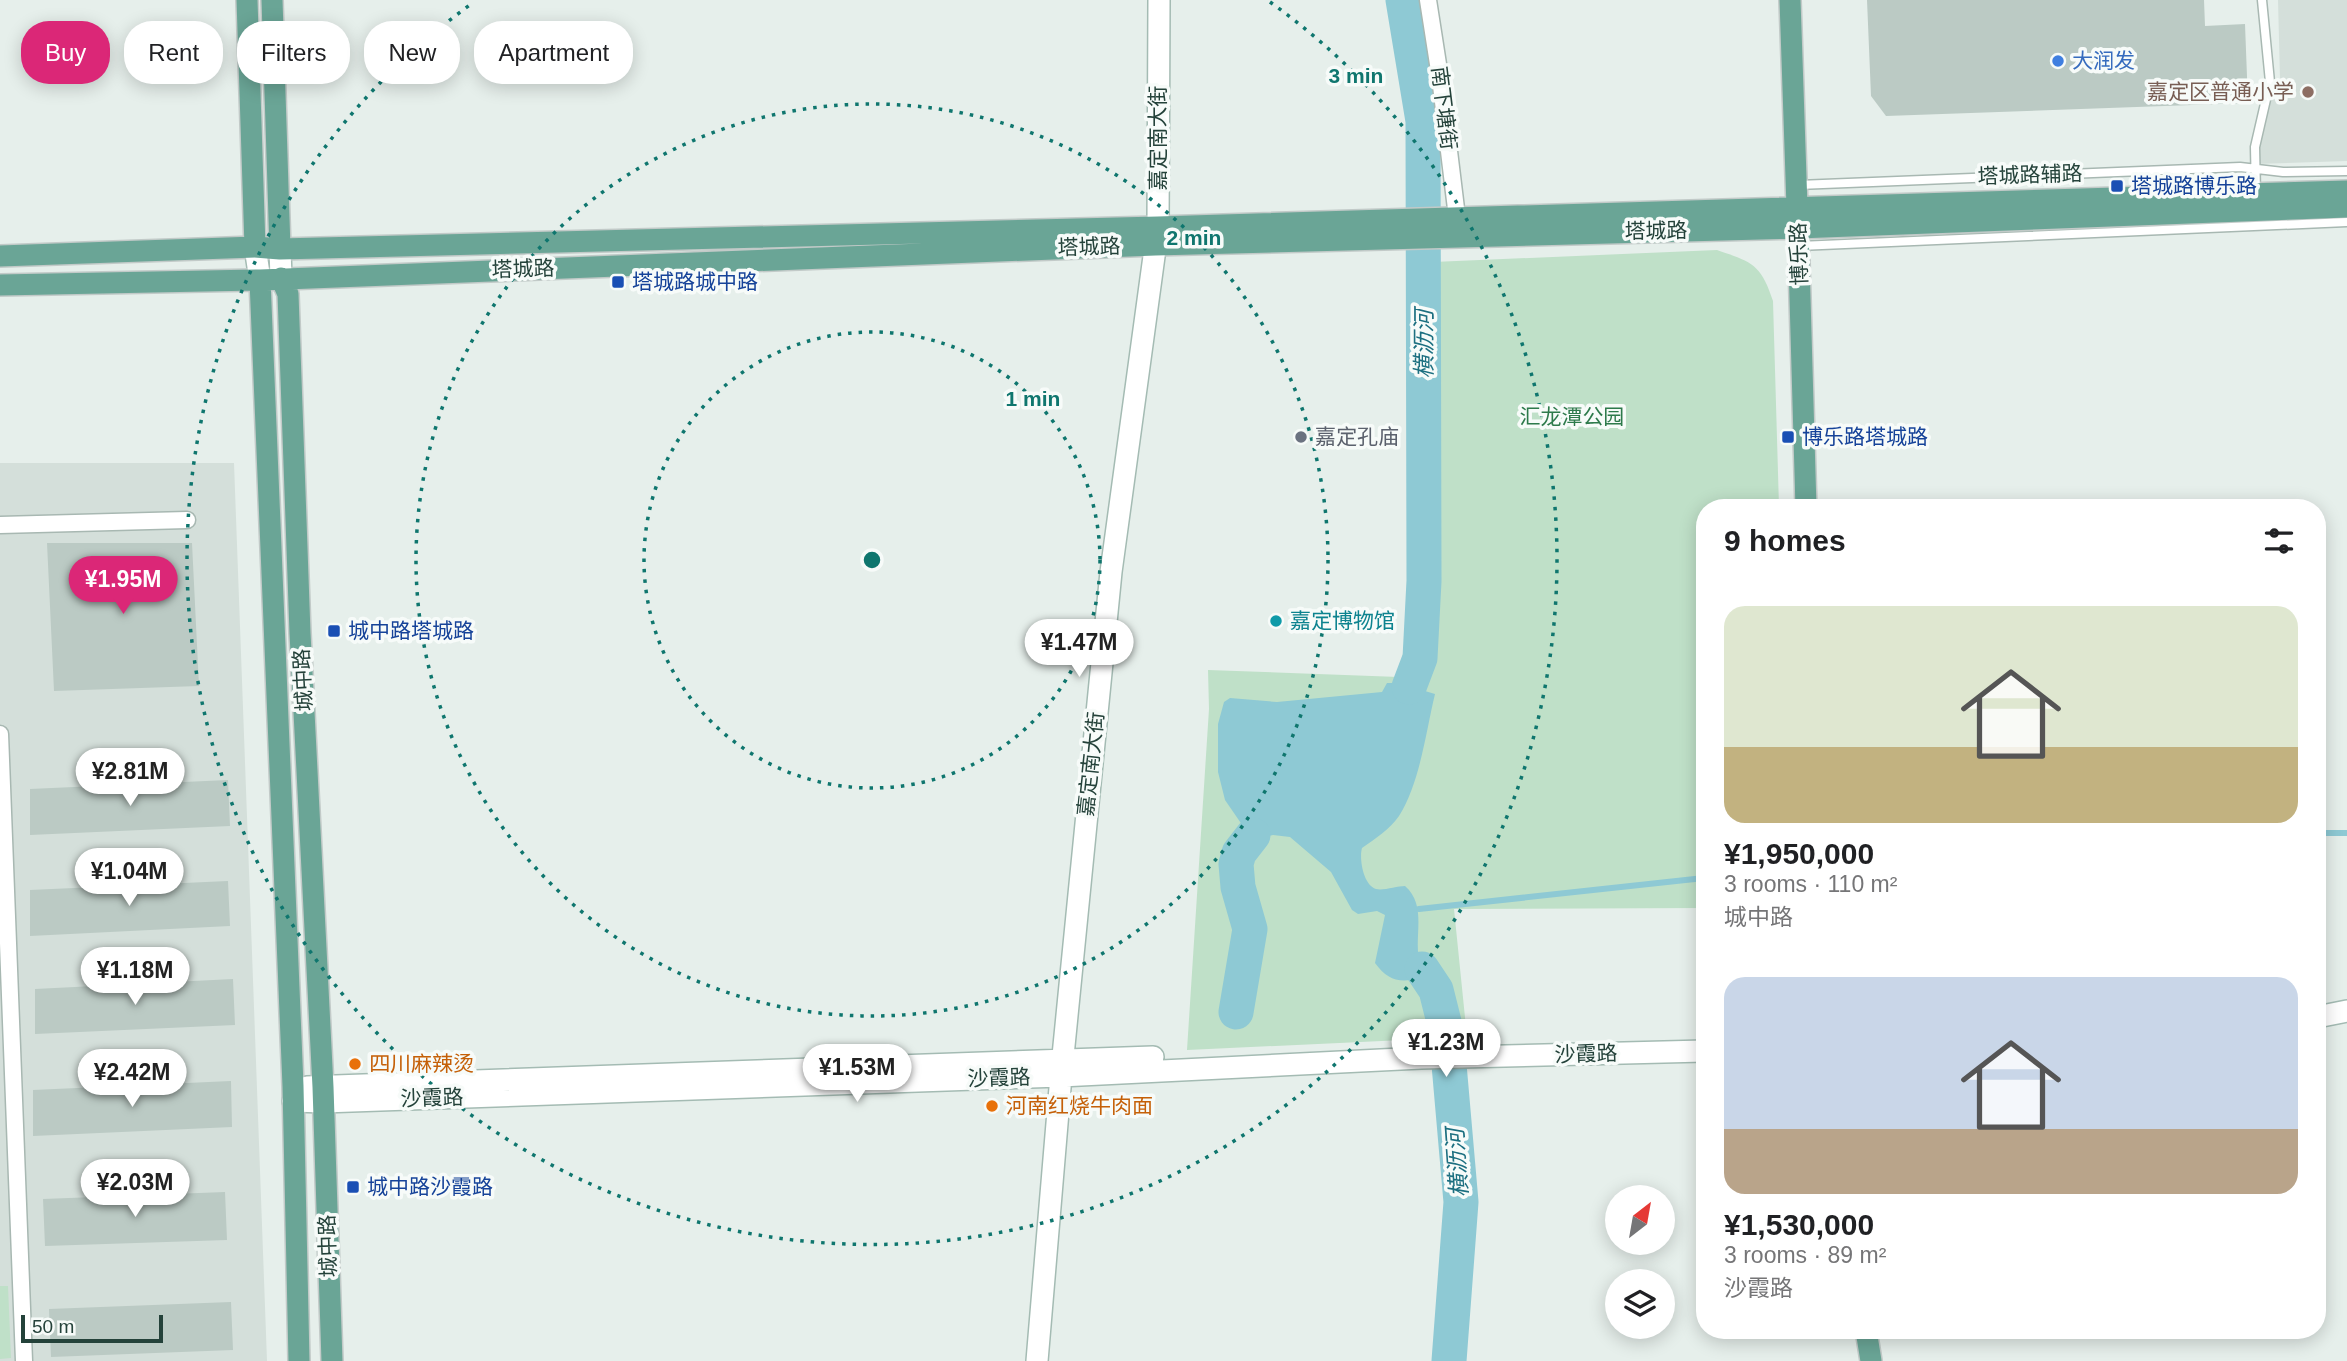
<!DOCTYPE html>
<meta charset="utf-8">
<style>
body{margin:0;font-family:Helvetica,"Noto Sans SC",sans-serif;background:#f6f6f6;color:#202124;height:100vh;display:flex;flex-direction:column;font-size:26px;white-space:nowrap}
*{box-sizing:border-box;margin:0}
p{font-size:23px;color:#757577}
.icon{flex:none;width:38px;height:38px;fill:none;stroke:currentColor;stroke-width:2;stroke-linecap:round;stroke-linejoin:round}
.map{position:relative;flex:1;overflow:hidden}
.drawer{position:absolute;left:1696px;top:499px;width:630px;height:840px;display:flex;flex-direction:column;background:#fff;border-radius:28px;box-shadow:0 4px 18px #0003}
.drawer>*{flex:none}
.banner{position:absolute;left:21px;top:21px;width:665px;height:63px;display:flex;gap:14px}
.needle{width:46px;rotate:31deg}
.buttons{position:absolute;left:1605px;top:1185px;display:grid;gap:14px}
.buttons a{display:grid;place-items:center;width:70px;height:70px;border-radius:50%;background:#fff;box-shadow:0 4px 18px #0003;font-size:35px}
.scale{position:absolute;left:21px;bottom:18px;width:142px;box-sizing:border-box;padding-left:7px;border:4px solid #24423a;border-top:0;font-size:19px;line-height:24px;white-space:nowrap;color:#24423a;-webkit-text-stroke:5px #f7fbf9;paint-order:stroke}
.price{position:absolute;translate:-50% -60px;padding:0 16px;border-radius:24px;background:#fff;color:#222;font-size:23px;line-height:46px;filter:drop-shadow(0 2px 4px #0008)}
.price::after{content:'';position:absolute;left:50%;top:42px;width:21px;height:16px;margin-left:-10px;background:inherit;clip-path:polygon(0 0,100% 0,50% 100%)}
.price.on{background:#db2777;color:#fff}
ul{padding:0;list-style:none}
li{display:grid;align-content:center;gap:14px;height:371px;padding:0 28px}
li span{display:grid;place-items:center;height:217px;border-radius:21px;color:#555}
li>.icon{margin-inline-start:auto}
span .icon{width:126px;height:126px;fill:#fffc;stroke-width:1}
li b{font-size:30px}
h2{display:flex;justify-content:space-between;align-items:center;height:84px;padding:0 28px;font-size:30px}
.tag{padding:0 24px;border-radius:28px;background:#fff;box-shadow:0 4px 18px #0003;font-size:24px;line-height:63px}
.tag.on{background:#db2777;color:#fff}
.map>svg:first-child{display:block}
.built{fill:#d4dfda}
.green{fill:#bfe0c8}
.water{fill:#8ec9d4}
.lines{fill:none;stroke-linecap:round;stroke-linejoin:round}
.stream{stroke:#8ec9d4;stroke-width:6}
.river{stroke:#8ec9d4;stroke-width:35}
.building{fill:#bbcac4}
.lane-casing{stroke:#a8b8b2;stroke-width:11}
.street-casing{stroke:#a8b8b2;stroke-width:19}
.secondary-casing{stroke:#a4bbb3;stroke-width:24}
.primary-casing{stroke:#c2cac8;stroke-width:24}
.lane{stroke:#fff;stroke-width:8}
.street{stroke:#fff;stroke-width:16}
.secondary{stroke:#fff;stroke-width:21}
.primary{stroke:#6aa596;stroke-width:21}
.ring{fill:none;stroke:#0f766e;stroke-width:3.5;stroke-dasharray:3.5 7}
.shop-dot{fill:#3f7fe0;stroke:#f7fbf9;stroke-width:2.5}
.education-dot{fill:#8d6e63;stroke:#f7fbf9;stroke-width:2.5}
.transit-dot{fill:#1a4fb4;stroke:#f7fbf9;stroke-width:2.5}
.worship-dot{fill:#6b7280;stroke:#f7fbf9;stroke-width:2.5}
.culture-dot{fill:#0f9aa8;stroke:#f7fbf9;stroke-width:2.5}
.food-dot{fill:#e8710a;stroke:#f7fbf9;stroke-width:2.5}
.labels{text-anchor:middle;stroke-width:7;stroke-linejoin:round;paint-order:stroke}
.shop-label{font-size:21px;fill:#366cbe;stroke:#f7fbf9;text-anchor:start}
.education-label{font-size:21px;fill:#785e54;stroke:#f7fbf9;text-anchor:end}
.street-label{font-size:21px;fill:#24423a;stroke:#f7fbf9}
.transit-label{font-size:21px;fill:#164399;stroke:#f7fbf9;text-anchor:start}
.park-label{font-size:21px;fill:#2d7a4b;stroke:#f7fbf9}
.worship-label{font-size:21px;fill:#5b616d;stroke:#f7fbf9;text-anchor:start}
.culture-label{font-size:21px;fill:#0d838f;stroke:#f7fbf9;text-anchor:start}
.food-label{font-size:21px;fill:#c56008;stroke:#f7fbf9;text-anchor:start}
.water-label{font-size:23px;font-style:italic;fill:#1c6f80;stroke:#f7fbf9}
.centre{fill:#0f766e;stroke:#f7fbf9;stroke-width:3.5}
.ring-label{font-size:21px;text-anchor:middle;font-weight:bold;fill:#0f766e;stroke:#f7fbf9;stroke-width:7;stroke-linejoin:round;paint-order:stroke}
</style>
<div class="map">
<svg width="2347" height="1361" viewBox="0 0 2347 1361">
<rect width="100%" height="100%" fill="#e6efeb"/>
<path class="built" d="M2278,0H2347V161L2255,164L2270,82L2280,79Z
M0,463H234L267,1361H0Z"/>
<path class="green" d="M1717,250C1752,262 1761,264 1773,301L1779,507L1704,508V908L1454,909L1467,1037L1187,1050L1209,709L1208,670L1399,677L1411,606L1410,263Z
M0,1286H8L11,1358L0,1359Z"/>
<path class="water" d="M1387,683H1398L1435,694C1426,731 1420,783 1399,816C1390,829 1375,839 1362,848C1359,858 1363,885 1376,889C1383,891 1397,886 1405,886C1430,908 1410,942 1422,969L1417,979C1397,983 1387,979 1375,963L1385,915L1377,911L1358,914L1352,910L1331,872L1290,837L1273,835L1259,838L1247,832L1225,800L1218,772V724L1224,702L1230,698L1277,702L1382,692Z"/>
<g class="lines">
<path class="stream" d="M2317,833H2347
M1419,909L1704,878"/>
<path class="river" d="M1403,0L1423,121L1424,581L1420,658L1409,687
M1422,969L1436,990L1446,1030L1461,1202L1449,1361
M1236,1012L1250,929L1238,887L1236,864L1239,853L1253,835"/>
</g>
<path class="building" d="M1867,0H2204L2205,26L2245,24L2248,103L1886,116L1871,96Z
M47,543H192L199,686L54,691Z
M228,780L230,826L30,835V789Z
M228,881L230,926L30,936V890Z
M233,979L235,1025L35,1034V989Z
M231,1081L232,1127L33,1136V1090Z
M225,1192L227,1240L45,1246L43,1199Z
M231,1302L233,1350L51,1357L49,1309Z"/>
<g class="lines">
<defs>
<path id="lane" d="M1798,185L2240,167L2283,172L2347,171
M2256,194L2255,147L2270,82L2262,0
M1799,246L2347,222"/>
<path id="street" d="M1428,0L1440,77L1457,217
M0,525L187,520
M0,734L24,1361"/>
<path id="secondary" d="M255,247L260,280
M280,249L281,278
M2317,1017L2347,1011
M307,1087L1153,1057
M293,1101L323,1102L1061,1076L1421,1058L1704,1051
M1037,1361L1061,1076L1111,572L1158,227L1159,0"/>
<path id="primary" d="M247,0L255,247
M272,0L280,249
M1790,0L1797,207
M1798,228L1806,508
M0,256L255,247L280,249L1158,227L2347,191
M281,278L288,294L300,633L323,1087L332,1361
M260,280L293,1086L299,1361
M0,285L260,280L1155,245L1798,228L2347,207
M1866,1330L1871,1361"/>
</defs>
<use href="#lane" class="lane-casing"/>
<use href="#street" class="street-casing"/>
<use href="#secondary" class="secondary-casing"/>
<use href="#primary" class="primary-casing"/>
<use href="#lane" class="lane"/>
<use href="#street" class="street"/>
<use href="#secondary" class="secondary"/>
<use href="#primary" class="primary"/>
</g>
<g class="ring">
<circle cx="872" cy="560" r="228"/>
<circle cx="872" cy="560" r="456"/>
<path d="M1270 2A685 685 0 1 1 474 2"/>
</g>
<circle class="shop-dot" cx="2058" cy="61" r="7"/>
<circle class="education-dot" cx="2308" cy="92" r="7"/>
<g class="transit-dot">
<rect x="2110" y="179" width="14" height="14" rx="3.5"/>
<rect x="611" y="275" width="14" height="14" rx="3.5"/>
<rect x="1781" y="430" width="14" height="14" rx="3.5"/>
<rect x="327" y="624" width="14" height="14" rx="3.5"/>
<rect x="346" y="1180" width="14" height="14" rx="3.5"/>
</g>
<circle class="worship-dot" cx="1301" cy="437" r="7"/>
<circle class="culture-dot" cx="1276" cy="621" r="7"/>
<g class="food-dot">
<circle cx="355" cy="1064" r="7"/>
<circle cx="992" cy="1106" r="7"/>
</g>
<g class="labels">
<g class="shop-label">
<text x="2072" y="68">大润发</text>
</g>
<g class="education-label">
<text x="2294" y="99">嘉定区普通小学</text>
</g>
<g class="street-label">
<text transform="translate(1444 108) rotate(83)" y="7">南下塘街</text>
<text transform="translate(1158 138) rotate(-90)" y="7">嘉定南大街</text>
<text transform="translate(2030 175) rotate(-2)" y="7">塔城路辅路</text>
<text transform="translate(1656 231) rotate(-1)" y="7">塔城路</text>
<text transform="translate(1089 247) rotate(-2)" y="7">塔城路</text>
<text transform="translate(1799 254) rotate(-92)" y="7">博乐路</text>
<text transform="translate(523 269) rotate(-2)" y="7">塔城路</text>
<text transform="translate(303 680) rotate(-93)" y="7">城中路</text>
<text transform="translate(1091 764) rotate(-84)" y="7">嘉定南大街</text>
<text transform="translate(1586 1054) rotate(-2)" y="7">沙霞路</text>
<text transform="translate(999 1078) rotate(-2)" y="7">沙霞路</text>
<text transform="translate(432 1098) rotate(-2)" y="7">沙霞路</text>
<text transform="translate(328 1246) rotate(-92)" y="7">城中路</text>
</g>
<g class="transit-label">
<text x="2131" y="193">塔城路博乐路</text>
<text x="632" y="289">塔城路城中路</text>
<text x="1802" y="444">博乐路塔城路</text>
<text x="348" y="638">城中路塔城路</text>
<text x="367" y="1194">城中路沙霞路</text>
</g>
<g class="park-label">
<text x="1572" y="424">汇龙潭公园</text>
</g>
<g class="worship-label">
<text x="1315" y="444">嘉定孔庙</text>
</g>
<g class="culture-label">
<text x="1290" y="628">嘉定博物馆</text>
</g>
<g class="food-label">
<text x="369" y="1071">四川麻辣烫</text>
<text x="1006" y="1113">河南红烧牛肉面</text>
</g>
<g class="water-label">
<text transform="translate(1424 344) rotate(-90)" y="8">横沥河</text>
<text transform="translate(1457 1163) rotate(-94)" y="8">横沥河</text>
</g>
</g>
<circle cx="872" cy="560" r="10" class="centre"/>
<g class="ring-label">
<text x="1356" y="83">3 min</text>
<text x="1194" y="245">2 min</text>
<text x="1033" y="406">1 min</text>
</g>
</svg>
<div class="buttons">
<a><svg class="needle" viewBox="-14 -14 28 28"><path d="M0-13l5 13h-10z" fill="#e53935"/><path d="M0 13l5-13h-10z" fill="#757577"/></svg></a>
<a><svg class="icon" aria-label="layers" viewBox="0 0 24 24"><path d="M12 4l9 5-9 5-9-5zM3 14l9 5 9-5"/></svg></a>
</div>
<div class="scale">50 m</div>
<b class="price on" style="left:123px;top:616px">¥1.95M</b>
<b class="price" style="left:1079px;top:679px">¥1.47M</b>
<b class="price" style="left:130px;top:808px">¥2.81M</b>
<b class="price" style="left:129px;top:908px">¥1.04M</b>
<b class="price" style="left:135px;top:1007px">¥1.18M</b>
<b class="price" style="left:1446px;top:1079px">¥1.23M</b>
<b class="price" style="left:857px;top:1104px">¥1.53M</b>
<b class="price" style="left:132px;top:1109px">¥2.42M</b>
<b class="price" style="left:135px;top:1219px">¥2.03M</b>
<div class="banner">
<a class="tag on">Buy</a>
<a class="tag">Rent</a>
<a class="tag">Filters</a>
<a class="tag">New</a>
<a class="tag">Apartment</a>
</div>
<section class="drawer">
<h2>9 homes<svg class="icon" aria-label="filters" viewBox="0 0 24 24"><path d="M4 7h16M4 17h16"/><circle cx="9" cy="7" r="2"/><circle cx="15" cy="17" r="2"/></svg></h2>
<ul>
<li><span style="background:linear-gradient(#dfe7d0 65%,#c2b280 0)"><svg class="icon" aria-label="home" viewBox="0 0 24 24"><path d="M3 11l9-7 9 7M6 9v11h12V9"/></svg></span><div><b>¥1,950,000</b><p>3 rooms · 110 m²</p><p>城中路</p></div></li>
<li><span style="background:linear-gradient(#c9d6e8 70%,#b9a48a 0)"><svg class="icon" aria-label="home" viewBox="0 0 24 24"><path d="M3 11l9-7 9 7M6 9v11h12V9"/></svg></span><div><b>¥1,530,000</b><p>3 rooms · 89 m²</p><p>沙霞路</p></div></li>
</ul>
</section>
</div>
